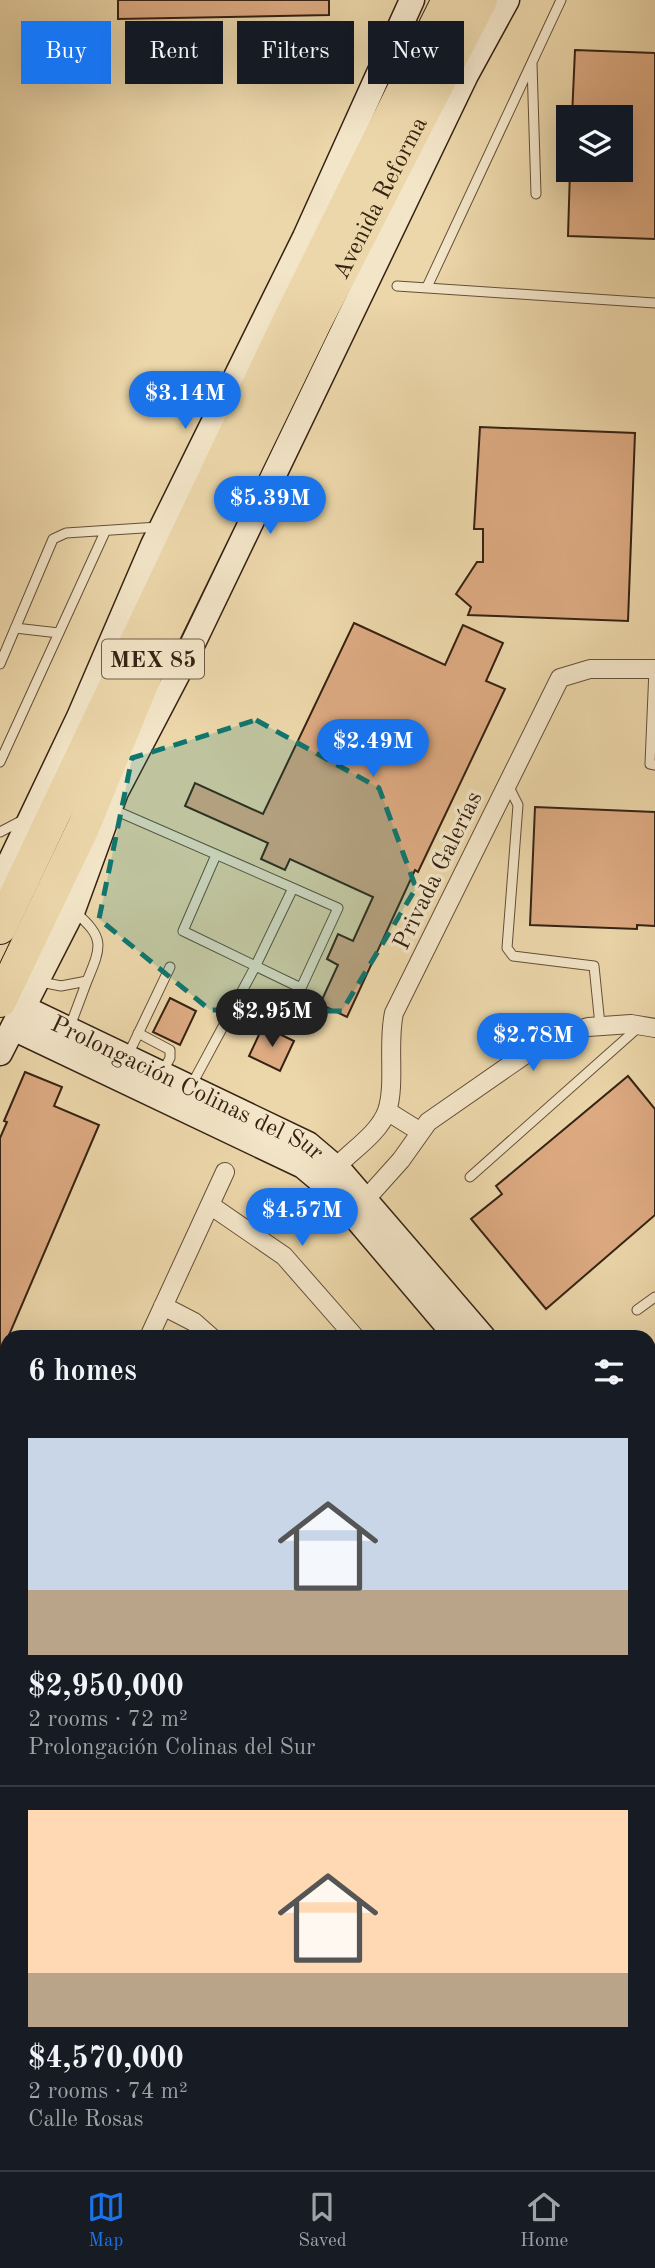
<!DOCTYPE html>
<meta charset="utf-8">
<style>
body{margin:0;font-family:"Old Standard TT",serif;background:#20242c;color:#f1f3f6;height:100vh;display:flex;flex-direction:column;font-size:26px;white-space:nowrap}
*{box-sizing:border-box;margin:0}
p{font-size:23px;color:#9ea1a6}
.icon{flex:none;width:38px;height:38px;fill:none;stroke:currentColor;stroke-width:2;stroke-linecap:round;stroke-linejoin:round}
.map{position:relative;flex:1;overflow:hidden}
.drawer{position:absolute;left:0px;top:1330px;width:656px;height:840px;display:flex;flex-direction:column;background:#171b24;border-radius:21px 21px 0 0;box-shadow:0 7px 28px #0002}
.drawer>*{flex:none}
.guide{position:absolute;left:21px;top:21px;width:614px;height:63px;display:flex;gap:14px}
.fabs{position:absolute;left:556px;top:105px;display:grid;gap:14px}
.fabs a{display:grid;place-items:center;width:77px;height:77px;border-radius:0px;background:#171b24;box-shadow:0 7px 28px #0002;font-size:35px}
.price{position:absolute;translate:-50% -60px;padding:0 16px;border-radius:24px;background:#1a73e8;color:#fff;font-size:23px;line-height:46px;filter:drop-shadow(0 2px 4px #0008)}
.price::after{content:'';position:absolute;left:50%;top:42px;width:21px;height:16px;margin-left:-10px;background:inherit;clip-path:polygon(0 0,100% 0,50% 100%)}
.price.on{background:#222;color:#fff}
ul{padding:0;list-style:none}
li{display:grid;align-content:center;gap:14px;height:371px;padding:0 28px}
li+li{border-top:2px solid #363941}
li span{display:grid;place-items:center;height:217px;border-radius:0px;color:#555}
li>.icon{margin-inline-start:auto}
span .icon{width:126px;height:126px;fill:#fffc;stroke-width:1}
li b{font-size:30px}
h2{display:flex;justify-content:space-between;align-items:center;height:84px;padding:0 28px;font-size:30px}
.tag{padding:0 24px;border-radius:0px;background:#171b24;box-shadow:0 7px 28px #0002;font-size:24px;line-height:63px}
.tag.on{background:#1a73e8;color:#fff}
.menu{display:flex;justify-content:space-around;align-items:center;height:98px;border-top:2px solid #363941;background:#171b24;font-size:19px;color:#9ea1a6}
.menu a{display:grid;justify-items:center;gap:4px}
.menu .on{color:#1a73e8}
.map>svg:first-child{display:block}
.building{fill:#ddaa82;stroke:#352213;stroke-width:2}
.lines{fill:none;stroke-linecap:round;stroke-linejoin:round}
.lane-casing{stroke:#634f39;stroke-width:11}
.street-casing{stroke:#634f39;stroke-width:20}
.secondary-casing{stroke:#352213;stroke-width:27}
.highway-casing{stroke:#352213;stroke-width:34}
.lane{stroke:#f3e5c8;stroke-width:9}
.street{stroke:#f3e5c8;stroke-width:18}
.secondary{stroke:#f3e5c8;stroke-width:24}
.highway{stroke:#ecd7aa;stroke-width:32}
.marked{fill:#0f766e;fill-opacity:0.2;stroke:#0f766e;stroke-width:5;stroke-dasharray:14 9;stroke-linejoin:round}
.labels{text-anchor:middle;stroke-width:7;stroke-linejoin:round;paint-order:stroke}
.shield{fill:#f3e5c8;stroke:#6e5c49;stroke-width:2}
.shield-label{font-size:23px;font-weight:bold;fill:#352213}
.street-label{font-size:24px;fill:#352213;stroke:#f3e5c8}
</style>
<div class="map">
<svg width="655" height="2170" viewBox="0 0 655 2170">
<rect width="100%" height="100%" fill="#ecd7aa"/>
<filter id="stains"><feTurbulence type="fractalNoise" baseFrequency=".00286" numOctaves="4"/><feColorMatrix values="0 0 0 0 .2 0 0 0 0 .09 0 0 0 0 .02 0 0 0 .5 -.17"/></filter>
<radialGradient id="worn" r=".72"><stop offset=".6" stop-color="#630" stop-opacity="0"/><stop offset="1" stop-color="#630" stop-opacity=".3"/></radialGradient>
<path class="building" d="M118,0H329V15L118,19Z
M575,50L655,53V239L568,236L570,170H621V117H572Z
M480,427L635,433L628,621L468,615L471,607L456,594L477,562H483V529H474Z
M354,623L445,665L463,625L503,643L486,681L505,689L418,872L415,870L347,1017L320,1004L338,965L327,959L338,934L353,941L373,897L290,859L285,870L261,859L268,843L185,806L195,783L263,814Z
M535,807L655,812V926L637,925V929L530,925Z
M170,998L196,1011L180,1045L153,1032Z
M263,1026L294,1041L280,1071L249,1056Z
M25,1072L62,1087L54,1106L99,1125L0,1356V1138L7,1122L4,1121Z
M628,1076L655,1109V1215L546,1309L471,1219L502,1194L496,1186Z"/>
<g class="lines">
<defs>
<path id="lane" d="M532,64L536,194
M397,286L655,303
M427,287L561,0
M15,628L59,633
M0,664L53,539L66,533L158,527
M654,669L650,764L655,765
M0,762L105,532
M508,785L518,805L507,948L513,956L594,966L600,1025
M112,809L293,888L255,967L191,1086
M0,832L23,820
M216,855L183,931L301,988L338,908L293,888
M41,982L61,986L87,981C102,945 105,938 74,911
M69,1029L87,981
M138,1033L170,1050V1058L162,1073
M127,1057L170,967
M470,1177L640,1026
M637,1310L655,1297
M649,1681L655,1668"/>
<path id="street" d="M387,1111L419,1131
M328,1177C344,1154 377,1138 387,1111C396,1084 387,1043 394,1013L560,678L590,669H655
M210,1205L284,1256L355,1337
M357,1209L401,1160L428,1122L523,1056L556,1037L588,1027L631,1024L655,1028
M163,1306L194,1322L211,1337
M149,1337L225,1172
M3,1646L7,1639
M649,1854L655,1841"/>
<g id="secondary">
<path d="M0,883L79,717L153,545L305,237L412,0"/>
<path id="s1" d="M22,1007L308,1144L341,1172L483,1337"/>
<path d="M13,1028L303,1166L334,1192L457,1337"/>
<path d="M0,1053L73,910L116,792L184,662L466,75L507,0"/>
<path d="M649,1525L655,1531"/>
<path d="M649,1552L655,1559"/>
</g>
<g id="highway">
<path d="M0,928L290,318L448,0"/>
<path id="s2" d="M0,1001L83,828L154,655L316,321L481,0"/>
</g>
</defs>
<use href="#lane" class="lane-casing"/>
<use href="#street" class="street-casing"/>
<use href="#secondary" class="secondary-casing"/>
<use href="#highway" class="highway-casing"/>
<use href="#lane" class="lane"/>
<use href="#street" class="street"/>
<use href="#secondary" class="secondary"/>
<use href="#highway" class="highway"/>
</g>
<path class="marked" d="M256,720L379,788L416,888L342,1011L210,1010L99,919L132,758Z"/>
<g class="labels">
<rect class="shield" x="102" y="639.5" width="102" height="39" rx="5"/>
<g class="shield-label">
<text x="153" y="667">MEX 85</text>
</g>
<g class="street-label">
<text dy="8" stroke="none"><textPath href="#s2" startOffset="889">Avenida Reforma</textPath></text>
<text transform="translate(437 870) rotate(-64)" y="8">Privada Galerías</text>
<text dy="8" stroke="none"><textPath href="#s1" startOffset="184">Prolongación Colinas del Sur</textPath></text>
</g>
</g>
<rect width="100%" height="100%" filter="url(#stains)"/>
<rect width="100%" height="100%" fill="url(#worn)"/>
</svg>
<div class="fabs">
<a><svg class="icon" aria-label="layers" viewBox="0 0 24 24"><path d="M12 4l9 5-9 5-9-5zM3 14l9 5 9-5"/></svg></a>
</div>
<b class="price" style="left:185px;top:431px">$3.14M</b>
<b class="price" style="left:270px;top:536px">$5.39M</b>
<b class="price" style="left:373px;top:779px">$2.49M</b>
<b class="price on" style="left:272px;top:1049px">$2.95M</b>
<b class="price" style="left:533px;top:1073px">$2.78M</b>
<b class="price" style="left:302px;top:1248px">$4.57M</b>
<div class="guide">
<a class="tag on">Buy</a>
<a class="tag">Rent</a>
<a class="tag">Filters</a>
<a class="tag">New</a>
</div>
<section class="drawer">
<h2>6 homes<svg class="icon" aria-label="filters" viewBox="0 0 24 24"><path d="M4 7h16M4 17h16"/><circle cx="9" cy="7" r="2"/><circle cx="15" cy="17" r="2"/></svg></h2>
<ul>
<li><span style="background:linear-gradient(#c9d6e8 70%,#b9a48a 0)"><svg class="icon" aria-label="home" viewBox="0 0 24 24"><path d="M3 11l9-7 9 7M6 9v11h12V9"/></svg></span><div><b>$2,950,000</b><p>2 rooms · 72 m²</p><p>Prolongación Colinas del Sur</p></div></li>
<li><span style="background:linear-gradient(#ffd9b3 75%,#b9a48a 0)"><svg class="icon" aria-label="home" viewBox="0 0 24 24"><path d="M3 11l9-7 9 7M6 9v11h12V9"/></svg></span><div><b>$4,570,000</b><p>2 rooms · 74 m²</p><p>Calle Rosas</p></div></li>
</ul>
</section>
</div>
<nav class="menu">
<a class="on"><svg class="icon" aria-label="map" viewBox="0 0 24 24"><path d="M3 6l6-2 6 2 6-2v14l-6 2-6-2-6 2zM9 4v14M15 6v14"/></svg>Map</a>
<a><svg class="icon" aria-label="saved" viewBox="0 0 24 24"><path d="M7 4h10v16l-5-4-5 4z"/></svg>Saved</a>
<a><svg class="icon" aria-label="home" viewBox="0 0 24 24"><path d="M3 11l9-7 9 7M6 9v11h12V9"/></svg>Home</a>
</nav>
